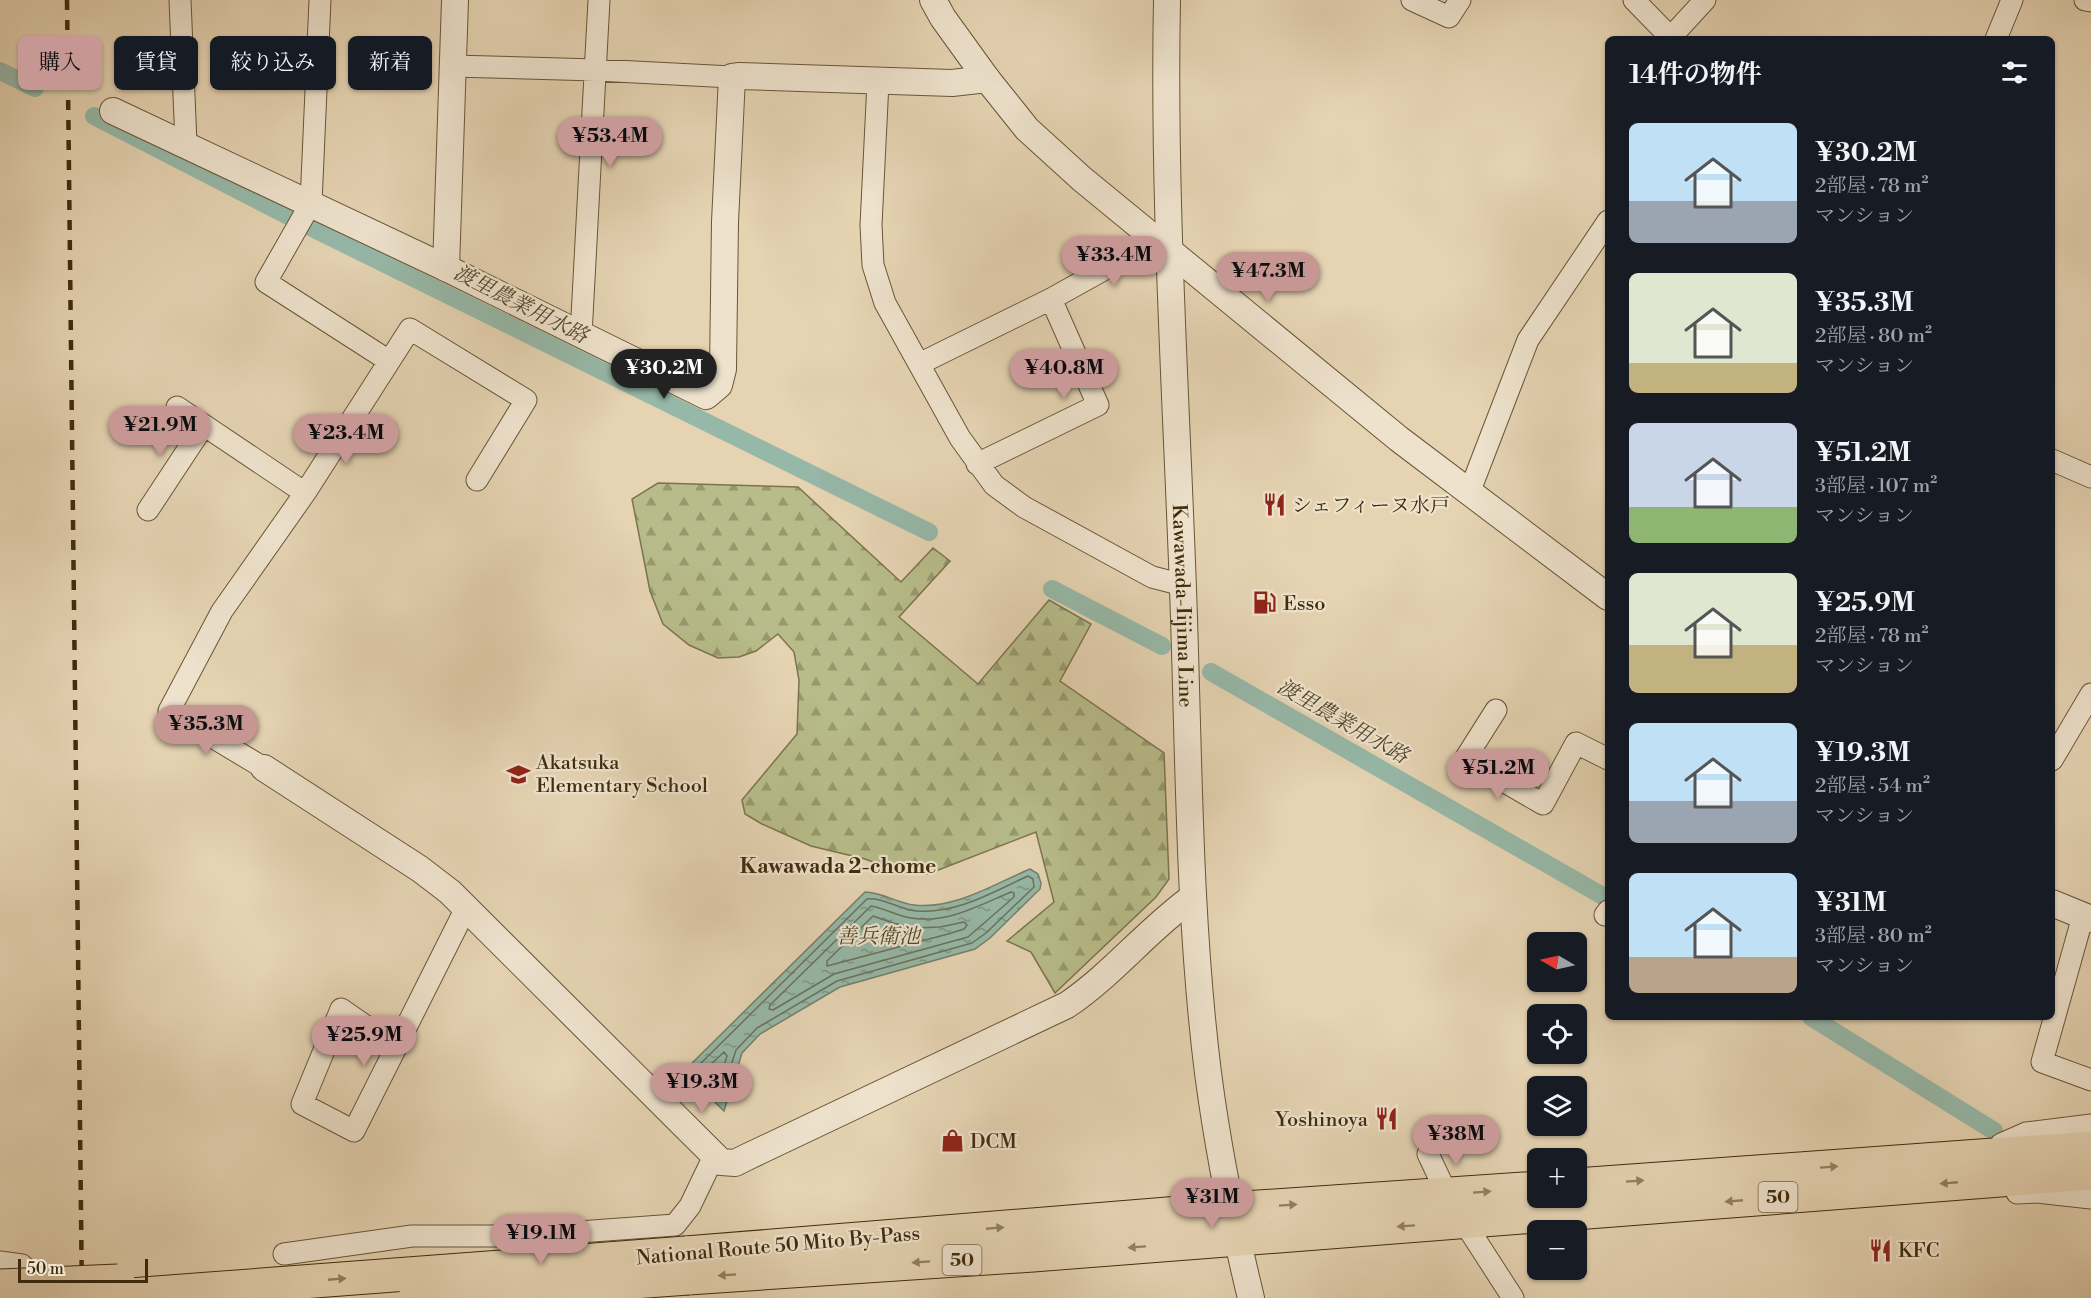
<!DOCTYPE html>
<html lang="ja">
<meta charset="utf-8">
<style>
body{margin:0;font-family:"Libre Bodoni","Noto Serif JP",serif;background:#20242c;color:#f1f3f6;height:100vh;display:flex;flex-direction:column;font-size:22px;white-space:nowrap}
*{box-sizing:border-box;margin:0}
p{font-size:20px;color:#9ea1a6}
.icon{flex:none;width:33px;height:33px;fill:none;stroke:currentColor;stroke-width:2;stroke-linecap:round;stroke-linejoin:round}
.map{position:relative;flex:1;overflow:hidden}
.drawer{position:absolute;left:1605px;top:36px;width:450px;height:984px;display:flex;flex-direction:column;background:#171b24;border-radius:9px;box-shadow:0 2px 4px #0004}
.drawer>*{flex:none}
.hud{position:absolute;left:18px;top:36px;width:570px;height:54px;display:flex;gap:12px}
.needle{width:39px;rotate:279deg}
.controls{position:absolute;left:1527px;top:932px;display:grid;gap:12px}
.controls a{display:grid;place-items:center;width:60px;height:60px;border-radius:9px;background:#171b24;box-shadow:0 2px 4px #0004;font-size:30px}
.scale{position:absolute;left:18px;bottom:15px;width:130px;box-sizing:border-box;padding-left:6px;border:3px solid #402c0d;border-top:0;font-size:16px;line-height:21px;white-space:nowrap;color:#402c0d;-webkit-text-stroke:4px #eee2cd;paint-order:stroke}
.price{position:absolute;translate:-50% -51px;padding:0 14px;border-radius:21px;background:#c59692;color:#111;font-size:20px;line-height:39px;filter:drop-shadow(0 2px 3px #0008)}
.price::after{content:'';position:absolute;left:50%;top:36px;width:18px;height:14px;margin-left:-9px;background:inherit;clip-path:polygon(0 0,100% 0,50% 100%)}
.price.active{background:#222;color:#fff}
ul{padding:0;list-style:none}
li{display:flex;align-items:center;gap:18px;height:150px;padding:0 24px}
li span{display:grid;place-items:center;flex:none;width:168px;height:120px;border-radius:9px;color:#555}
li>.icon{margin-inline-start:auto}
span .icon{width:72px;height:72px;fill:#fffc;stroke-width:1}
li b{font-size:26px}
h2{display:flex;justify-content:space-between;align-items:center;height:72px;padding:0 24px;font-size:26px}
.tag{padding:0 21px;border-radius:9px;background:#171b24;box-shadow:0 2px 4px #0004;font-size:21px;line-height:54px}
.tag.active{background:#c59692;color:#111}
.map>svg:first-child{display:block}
.forest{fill:url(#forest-firs);stroke:#7c744c;stroke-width:1.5}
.water{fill:url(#water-ripples);stroke:#74806a;stroke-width:1.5}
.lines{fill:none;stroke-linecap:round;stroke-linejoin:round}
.shore{stroke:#6b725a;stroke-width:1.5}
.canal{stroke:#96b8a8;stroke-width:18}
.minor-casing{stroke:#695636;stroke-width:23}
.tertiary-casing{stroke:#695636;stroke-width:28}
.trunk-casing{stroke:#402c0d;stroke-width:35}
.minor{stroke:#eee2cd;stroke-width:21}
.tertiary{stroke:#eee2cd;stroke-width:26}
.trunk{stroke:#e5d3b2;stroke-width:33}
.rail{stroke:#402c0d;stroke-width:4.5;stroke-dasharray:10 10;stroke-linecap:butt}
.trunk-bridge-casing{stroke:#402c0d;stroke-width:35;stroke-linecap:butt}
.trunk-bridge{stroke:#e5d3b2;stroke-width:33}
.oneway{fill:#928060}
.labels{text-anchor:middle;stroke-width:4.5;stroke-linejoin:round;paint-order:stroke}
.shield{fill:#eee2cd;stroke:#746347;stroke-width:1.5}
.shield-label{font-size:18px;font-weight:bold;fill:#402c0d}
.poi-label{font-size:20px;fill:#402c0d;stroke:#eee2cd;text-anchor:start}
.street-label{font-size:20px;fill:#402c0d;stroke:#eee2cd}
.water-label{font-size:21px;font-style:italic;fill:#51482c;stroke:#eee2cd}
.neighbourhood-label{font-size:21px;font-weight:bold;fill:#402c0d;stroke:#eee2cd}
</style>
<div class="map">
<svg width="2091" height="1298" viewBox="0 0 2091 1298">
<defs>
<pattern id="forest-firs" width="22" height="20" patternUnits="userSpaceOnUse" patternTransform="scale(1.5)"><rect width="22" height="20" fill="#b7bc8a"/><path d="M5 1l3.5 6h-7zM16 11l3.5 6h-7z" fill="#96996f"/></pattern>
<pattern id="water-ripples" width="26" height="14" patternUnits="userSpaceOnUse" patternTransform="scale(1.5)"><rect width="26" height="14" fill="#96b8a8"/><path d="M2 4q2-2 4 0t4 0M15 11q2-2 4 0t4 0" fill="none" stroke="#7c9687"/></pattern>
</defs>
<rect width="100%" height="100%" fill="#e5d3b2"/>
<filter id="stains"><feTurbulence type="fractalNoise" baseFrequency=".00333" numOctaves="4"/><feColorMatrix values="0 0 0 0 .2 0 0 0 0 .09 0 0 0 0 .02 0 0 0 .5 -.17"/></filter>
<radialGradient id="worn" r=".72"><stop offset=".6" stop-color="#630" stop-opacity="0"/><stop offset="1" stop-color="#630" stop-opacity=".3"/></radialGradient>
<path class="forest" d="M658,483L798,487L901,582L933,548L950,561L899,617L978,684L1049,600L1091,624L1060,681L1164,753L1169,879L1156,897L1055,993L1031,952L1007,941L1054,902L1036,832L928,874L903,873L865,859L811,846L762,824L745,814L742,800L797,734L799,680L794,652L778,634L756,651L739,657L718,658L689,645L663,624L650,591L632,499Z"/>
<path class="water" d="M1030,869L1038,874L1041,883L1040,889L990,938L975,949L840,987L760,1034L742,1053L724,1111L684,1071L865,892C882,892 897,903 914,905C954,910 994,884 1030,869Z"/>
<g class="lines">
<path class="shore" d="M1028,876L1033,879L1034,887L986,933L972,943L837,981L757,1028L736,1050L721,1097L718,1096L694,1072L695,1069L867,899C883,897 900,910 917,911C957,914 993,892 1028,876Z
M1011,892L1014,893V897L968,937L834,974L773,1010L769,1009L770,1005L871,906C884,908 897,916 911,918C947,924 980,905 1011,892Z
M873,916L893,923L915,928L940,927L964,922L967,925L964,929L948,934L827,966V961Z
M724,1052L727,1056L719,1081L716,1082L705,1070Z"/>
<path class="canal" d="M0,71L35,88
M94,116L296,220L929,532
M1052,589L1162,646
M1211,672L1608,899
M1811,1017L1994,1131"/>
<defs>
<path id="minor" d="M180,0L186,143
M320,0L311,203L266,282L389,361
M1412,0L1449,17L1460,0
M1634,0L1672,39
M2085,0L2091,1
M1671,37L1705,0
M1996,39L2012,0
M452,66L596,70L732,77
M878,82L871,225L873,265L885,303L960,438L994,485L1024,507L1152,577L1183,585
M581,335L599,0
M919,364L1051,299L1141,249H1170
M177,407L305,493
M2052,460L2091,477
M977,464L1098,405L1051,299
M1469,493L1528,340L1608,221
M148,510L204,425
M1496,710L1465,759L1543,804L1576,743L1608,759
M2052,760L2091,694
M264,768L169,711L222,611L305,493L410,329L526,400L477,480
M1605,915L1608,911
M2083,916L2042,1062L2091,1080
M396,1047L341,1009L302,1104L354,1131L466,908
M1428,1154L1447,1194
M1996,1154L2001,1144L2026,1133L2091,1125
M2017,1193L2037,1192L2091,1198
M1464,1222L1513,1298
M284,1254L412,1236H524L675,1225L690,1206L714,1156
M0,1262L22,1265L34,1278V1294"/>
<g id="tertiary">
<path d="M933,0L943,18L987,79L1027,129L1082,179L1399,439L1608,597"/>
<path id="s1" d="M1167,0C1163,196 1176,393 1183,589C1189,750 1188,913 1208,1073C1218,1149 1233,1224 1251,1298"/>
<path d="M113,111L446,268L706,396L719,385L723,369L725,222L732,77L740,76L952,83L987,79"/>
<path d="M446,268L455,0"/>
<path d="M264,768L420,869L450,892L721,1162L735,1163L747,1157L1067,1005C1113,974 1148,929 1193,897"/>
<path d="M2052,903L2091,919"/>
</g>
<path id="trunk" d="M1576,1185L2091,1148
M686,1253L1229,1209L1538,1188
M688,1278L1033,1255L2091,1173"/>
</defs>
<use href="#minor" class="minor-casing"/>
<use href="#tertiary" class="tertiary-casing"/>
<use href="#trunk" class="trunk-casing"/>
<use href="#minor" class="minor"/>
<use href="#tertiary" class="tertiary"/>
<use href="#trunk" class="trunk"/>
<path class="rail" d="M67,0L82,1298"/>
<defs>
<path id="trunk-bridge" d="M0,1286L118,1281
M90,1298L686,1253
M415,1298L688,1278"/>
</defs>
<use href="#trunk-bridge" class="trunk-bridge-casing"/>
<use href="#trunk-bridge" class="trunk-bridge"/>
</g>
<defs><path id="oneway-solid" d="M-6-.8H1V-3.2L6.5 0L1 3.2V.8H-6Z" transform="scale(1.5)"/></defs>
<g class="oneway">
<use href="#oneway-solid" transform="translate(1829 1167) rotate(-4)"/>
<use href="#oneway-solid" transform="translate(1635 1181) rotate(-4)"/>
<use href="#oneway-solid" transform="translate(1949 1183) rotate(175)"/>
<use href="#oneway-solid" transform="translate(1482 1192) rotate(-4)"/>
<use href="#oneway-solid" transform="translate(1734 1201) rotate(175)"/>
<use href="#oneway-solid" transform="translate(1288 1205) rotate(-4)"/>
<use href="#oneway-solid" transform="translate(1406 1226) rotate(176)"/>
<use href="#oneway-solid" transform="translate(995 1228) rotate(-5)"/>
<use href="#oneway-solid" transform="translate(1137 1247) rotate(176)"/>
<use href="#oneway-solid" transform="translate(921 1262) rotate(176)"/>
<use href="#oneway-solid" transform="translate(727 1275) rotate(176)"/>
<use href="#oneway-solid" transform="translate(337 1279) rotate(-5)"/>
</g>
<defs>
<symbol id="restaurant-bare" viewBox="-9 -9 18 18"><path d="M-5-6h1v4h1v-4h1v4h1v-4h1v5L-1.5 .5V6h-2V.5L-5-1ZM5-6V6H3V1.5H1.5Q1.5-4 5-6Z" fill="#8f2418" stroke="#eee2cd" stroke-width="2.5" paint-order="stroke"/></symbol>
<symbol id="fuel-bare" viewBox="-9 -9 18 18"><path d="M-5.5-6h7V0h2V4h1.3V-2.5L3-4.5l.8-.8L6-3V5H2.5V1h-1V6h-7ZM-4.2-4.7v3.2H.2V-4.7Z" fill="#8f2418" stroke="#eee2cd" stroke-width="2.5" paint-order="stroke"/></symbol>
<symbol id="school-bare" viewBox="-9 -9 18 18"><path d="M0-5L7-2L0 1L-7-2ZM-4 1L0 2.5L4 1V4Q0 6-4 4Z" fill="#8f2418" stroke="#eee2cd" stroke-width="2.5" paint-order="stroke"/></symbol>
<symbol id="shop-bare" viewBox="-9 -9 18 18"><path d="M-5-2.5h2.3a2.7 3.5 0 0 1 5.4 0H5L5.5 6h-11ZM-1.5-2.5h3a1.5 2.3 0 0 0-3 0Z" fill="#8f2418" stroke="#eee2cd" stroke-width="2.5" paint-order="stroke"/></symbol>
</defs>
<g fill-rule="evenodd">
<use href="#restaurant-bare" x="1258" y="488" width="33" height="33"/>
<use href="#fuel-bare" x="1248" y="586" width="33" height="33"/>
<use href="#school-bare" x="502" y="758" width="33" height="33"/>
<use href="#restaurant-bare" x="1370" y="1102" width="33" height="33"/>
<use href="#shop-bare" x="936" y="1124" width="33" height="33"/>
<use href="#restaurant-bare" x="1864" y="1234" width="33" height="33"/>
</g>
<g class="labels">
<g class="shield">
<rect x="1758.5" y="1182" width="39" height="30" rx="4.5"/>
<rect x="942.5" y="1245" width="39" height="30" rx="4.5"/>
</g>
<g class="shield-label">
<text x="1778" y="1203">50</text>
<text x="962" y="1266">50</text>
</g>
<g class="poi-label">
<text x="1292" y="512">シェフィーヌ水戸</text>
<text x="1283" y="610">Esso</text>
<text x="536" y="769">Akatsuka<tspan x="536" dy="23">Elementary School</tspan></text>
<text x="1368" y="1126" text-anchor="end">Yoshinoya</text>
<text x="970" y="1148">DCM</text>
<text x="1898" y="1257">KFC</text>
</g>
<g class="street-label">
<text dy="7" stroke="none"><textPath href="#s1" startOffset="606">Kawawada-Iijima Line</textPath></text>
<text transform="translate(778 1245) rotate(-5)" y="7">National Route 50 Mito By-Pass</text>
</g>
<g class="water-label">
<text transform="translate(521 304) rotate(27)" y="7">渡里農業用水路</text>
<text transform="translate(1343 721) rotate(30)" y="7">渡里農業用水路</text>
<text x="878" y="943">善兵衛池</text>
</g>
<g class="neighbourhood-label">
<text x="838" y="873">Kawawada 2-chome</text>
</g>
</g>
<rect width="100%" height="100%" filter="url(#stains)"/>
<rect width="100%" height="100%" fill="url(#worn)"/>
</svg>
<div class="controls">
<a><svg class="needle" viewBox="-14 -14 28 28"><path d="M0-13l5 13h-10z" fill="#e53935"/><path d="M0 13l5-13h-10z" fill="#9ea1a6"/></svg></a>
<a><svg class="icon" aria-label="locate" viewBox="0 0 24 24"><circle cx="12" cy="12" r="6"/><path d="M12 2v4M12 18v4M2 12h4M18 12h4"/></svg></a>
<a><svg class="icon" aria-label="layers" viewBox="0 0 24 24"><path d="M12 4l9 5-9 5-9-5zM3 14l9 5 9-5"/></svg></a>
<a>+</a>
<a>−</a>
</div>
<div class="scale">50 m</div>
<b class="price" style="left:610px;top:168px">¥53.4M</b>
<b class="price" style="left:1114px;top:287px">¥33.4M</b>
<b class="price" style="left:1268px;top:303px">¥47.3M</b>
<b class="price active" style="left:664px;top:400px">¥30.2M</b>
<b class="price" style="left:1064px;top:400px">¥40.8M</b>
<b class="price" style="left:160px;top:457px">¥21.9M</b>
<b class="price" style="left:346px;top:465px">¥23.4M</b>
<b class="price" style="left:206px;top:756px">¥35.3M</b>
<b class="price" style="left:1498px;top:800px">¥51.2M</b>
<b class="price" style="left:364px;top:1067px">¥25.9M</b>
<b class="price" style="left:702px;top:1114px">¥19.3M</b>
<b class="price" style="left:1456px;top:1166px">¥38M</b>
<b class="price" style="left:1212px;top:1229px">¥31M</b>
<b class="price" style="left:541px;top:1265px">¥19.1M</b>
<div class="hud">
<a class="tag active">購入</a>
<a class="tag">賃貸</a>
<a class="tag">絞り込み</a>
<a class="tag">新着</a>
</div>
<section class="drawer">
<h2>14件の物件<svg class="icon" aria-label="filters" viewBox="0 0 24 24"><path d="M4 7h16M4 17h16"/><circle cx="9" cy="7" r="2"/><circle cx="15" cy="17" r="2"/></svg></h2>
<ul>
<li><span style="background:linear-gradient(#bfe0f5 65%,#9aa5b1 0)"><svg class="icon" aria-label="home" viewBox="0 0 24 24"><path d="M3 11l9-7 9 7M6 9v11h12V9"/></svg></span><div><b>¥30.2M</b><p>2部屋 · 78 m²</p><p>マンション</p></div></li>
<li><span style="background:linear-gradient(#dfe7d0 75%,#c2b280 0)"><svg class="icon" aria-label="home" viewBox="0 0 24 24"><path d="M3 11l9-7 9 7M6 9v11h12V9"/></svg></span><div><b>¥35.3M</b><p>2部屋 · 80 m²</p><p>マンション</p></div></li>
<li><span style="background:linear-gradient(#c9d6e8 70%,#8fb573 0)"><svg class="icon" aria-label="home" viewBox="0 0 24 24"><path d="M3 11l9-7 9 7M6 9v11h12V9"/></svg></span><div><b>¥51.2M</b><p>3部屋 · 107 m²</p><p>マンション</p></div></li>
<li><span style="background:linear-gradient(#dfe7d0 60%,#c2b280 0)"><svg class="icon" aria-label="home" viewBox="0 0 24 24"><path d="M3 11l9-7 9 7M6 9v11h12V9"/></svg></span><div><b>¥25.9M</b><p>2部屋 · 78 m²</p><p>マンション</p></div></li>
<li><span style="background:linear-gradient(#bfe0f5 65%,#9aa5b1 0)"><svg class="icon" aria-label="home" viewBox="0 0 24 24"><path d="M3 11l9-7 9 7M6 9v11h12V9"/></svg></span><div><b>¥19.3M</b><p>2部屋 · 54 m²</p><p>マンション</p></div></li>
<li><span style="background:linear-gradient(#bfe0f5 70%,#b9a48a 0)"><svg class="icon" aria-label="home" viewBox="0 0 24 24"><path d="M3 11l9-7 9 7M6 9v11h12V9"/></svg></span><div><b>¥31M</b><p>3部屋 · 80 m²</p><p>マンション</p></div></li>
</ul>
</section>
</div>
